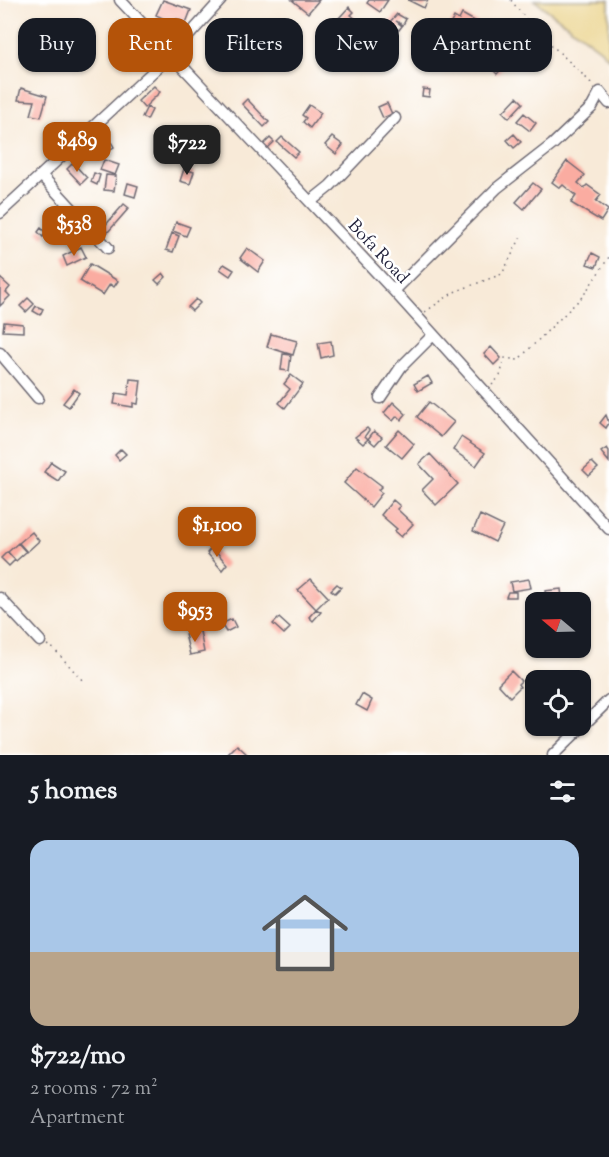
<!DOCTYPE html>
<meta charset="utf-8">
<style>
body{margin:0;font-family:"Sorts Mill Goudy",serif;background:#242831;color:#f1f3f6;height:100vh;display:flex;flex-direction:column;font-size:22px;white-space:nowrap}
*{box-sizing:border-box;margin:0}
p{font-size:20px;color:#9ea1a6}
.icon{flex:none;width:33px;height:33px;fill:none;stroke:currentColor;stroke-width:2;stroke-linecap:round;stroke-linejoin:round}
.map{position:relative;height:755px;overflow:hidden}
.side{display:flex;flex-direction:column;background:#171b24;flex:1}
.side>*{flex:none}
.banner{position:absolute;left:18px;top:18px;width:573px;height:54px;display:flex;gap:12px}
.needle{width:39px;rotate:289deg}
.tools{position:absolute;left:525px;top:592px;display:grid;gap:12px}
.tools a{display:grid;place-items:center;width:66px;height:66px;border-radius:12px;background:#171b24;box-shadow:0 2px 4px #0004;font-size:30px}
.price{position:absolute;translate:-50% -51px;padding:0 14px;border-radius:12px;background:#b45309;color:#fff;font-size:20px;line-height:39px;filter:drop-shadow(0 2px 3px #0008)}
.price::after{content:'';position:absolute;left:50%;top:36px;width:18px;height:14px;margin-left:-9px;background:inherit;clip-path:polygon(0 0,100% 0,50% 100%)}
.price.current{background:#222;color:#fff}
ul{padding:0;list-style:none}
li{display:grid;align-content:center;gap:12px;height:318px;padding:0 30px}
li+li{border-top:2px solid #363941}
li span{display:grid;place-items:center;height:186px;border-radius:18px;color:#555}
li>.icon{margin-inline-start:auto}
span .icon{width:108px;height:108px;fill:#fffc;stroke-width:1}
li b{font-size:26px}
h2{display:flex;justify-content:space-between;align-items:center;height:72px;padding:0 30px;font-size:26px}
.tag{padding:0 21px;border-radius:18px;background:#171b24;box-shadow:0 2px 4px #0004;font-size:21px;line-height:54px}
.tag.current{background:#b45309;color:#fff}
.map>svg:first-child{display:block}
.sand{fill:#eeda9e;stroke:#887e6c;stroke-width:1.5}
.building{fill:#faaca1}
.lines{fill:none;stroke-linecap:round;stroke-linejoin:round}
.minor-casing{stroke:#6d6872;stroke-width:13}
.path{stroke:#6d6872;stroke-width:1.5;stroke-dasharray:1.5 4.5;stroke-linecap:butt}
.minor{stroke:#fff;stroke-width:10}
.labels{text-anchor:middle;stroke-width:5;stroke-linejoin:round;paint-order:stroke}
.street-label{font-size:18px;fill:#22223b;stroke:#fff}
</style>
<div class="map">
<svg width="609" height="755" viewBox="0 0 609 755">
<rect width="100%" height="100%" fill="#fff"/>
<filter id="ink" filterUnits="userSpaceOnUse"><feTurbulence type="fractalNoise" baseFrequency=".0167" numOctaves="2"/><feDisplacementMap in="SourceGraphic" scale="12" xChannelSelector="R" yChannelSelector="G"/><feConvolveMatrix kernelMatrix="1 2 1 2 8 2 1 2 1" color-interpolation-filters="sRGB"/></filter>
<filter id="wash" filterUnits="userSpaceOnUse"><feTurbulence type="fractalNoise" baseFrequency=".008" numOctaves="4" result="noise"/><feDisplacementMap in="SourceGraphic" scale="24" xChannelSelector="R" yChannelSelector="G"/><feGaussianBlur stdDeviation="1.35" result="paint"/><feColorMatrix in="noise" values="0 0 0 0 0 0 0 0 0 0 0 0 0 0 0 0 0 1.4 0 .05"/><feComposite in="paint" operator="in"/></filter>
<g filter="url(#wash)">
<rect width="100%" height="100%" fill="#f8ead8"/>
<path class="sand" d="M534,0H609V59L601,50Z"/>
<g id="blocks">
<path class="building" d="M163,0L191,10L186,23L177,19L175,24L156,15Z
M292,0H319L308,13Z
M369,0H388L380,12L367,3Z
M408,0H428L424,8Z
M349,7L354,12L351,15L356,19L349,27L339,18Z
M397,14L406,19L403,25L396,21L402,26L399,30L388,24Z
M462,14L487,28L483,35L492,39L482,58L462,48L467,39L464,38L460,45L452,41L457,31L449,27L454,17L459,20Z
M372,29L385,40L378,49L372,44L369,47L362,41Z
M497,51L508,62L497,74L486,63Z
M154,86L160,92L144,108L138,101Z
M21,88L47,96L41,117L31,115L35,101L18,100Z
M423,89L430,90L429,97L422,96Z
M517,97L523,103L509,118L503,112Z
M247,99L269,122L264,127L242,104Z
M387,103L392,114L383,118L378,107Z
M309,105L321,113L310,128L303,122L306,118L302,115Z
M147,107L152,110L147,120L142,117Z
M524,113L536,123L530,131L517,121Z
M514,134L521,142L514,148L507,140Z
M282,137L299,152L294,157L277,142Z
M332,137L343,145L336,154L325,145Z
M270,138L274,142L267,149L263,145Z
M110,140L114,147L108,151L104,144Z
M104,160L119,165L115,175L100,170Z
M567,161L585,175L578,183L584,188L587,185L601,195L596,201L608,210L601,221L571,203L576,196L563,185L560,188L552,182Z
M73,163L87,178L81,184L67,169Z
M184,169L194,172L190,184L180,181Z
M94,173L100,175L97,185L91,182Z
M106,175L116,176L114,191L104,190Z
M128,183L138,186L135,197L125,194Z
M533,183L541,189L524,209L516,202Z
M124,204L129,208L108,232L103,228Z
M176,222L190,227L186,236L173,231Z
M41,228L46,233L43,237L38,232Z
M172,233L179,236L173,252L166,250Z
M81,247L86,257L67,266L63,256Z
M247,248L265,261L258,272L240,258Z
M592,253L600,257L596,267L587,264Z
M90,264L118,281L114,287L110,284L103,295L80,281Z
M224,264L234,270L230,276L220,269Z
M163,273L166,277L159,284L155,280Z
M0,278L10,287L6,292L10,296L0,306Z
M28,298L34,304L26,312L20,306Z
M196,299L200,303L192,311L188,307Z
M36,306L43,309L40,315L33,311Z
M4,322L23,324V332L3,331Z
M271,334L297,341L293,355L267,347Z
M331,341L333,355L321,358L318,343Z
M491,347L501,358L494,365L484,354Z
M283,354L291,355L289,371L281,370Z
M291,375L303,384L285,408L279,403L290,389L284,384Z
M428,376L432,383L418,391L414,384Z
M130,379L141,380L138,404L133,403V407L114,404L116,393L128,395Z
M74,389L79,393L69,407L63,403Z
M393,402L406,414L401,420L397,416L393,421L384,413Z
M429,402L454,422L441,437L417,417Z
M606,415L609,423L606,428L600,423Z
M367,428L369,430L365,436L368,439L374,431L382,437L375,445L368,439L363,444L355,437Z
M399,430L414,444L402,458L386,445Z
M461,437L485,453L476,466L453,450Z
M607,448L609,451V462L601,452Z
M121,449L126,454L119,460L115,455Z
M430,454L458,484L436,505L422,490L433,479L419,464Z
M51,462L65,471L58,481L44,472Z
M592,462L598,468L589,476L583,470Z
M357,467L382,486L378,490L382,493L371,507L344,483Z
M393,500L400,506L397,509L413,524L401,537L394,531L397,529L381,515Z
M480,515L503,526L495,542L473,531Z
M187,522L201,534L198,538L184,525Z
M32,532L39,541L27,552L19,543Z
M18,543L26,552L16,561L8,552Z
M212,547L227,564L222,570L207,553Z
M7,552L15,560L9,566L1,558Z
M311,579L328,597L316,609L321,612L313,621L309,617L316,609L298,590Z
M529,579L531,588L512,591L510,582Z
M337,584L341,587L335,593L331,590Z
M561,589L562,598L546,599L545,591Z
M508,592H516V597H506Z
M279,618L290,628L284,634L273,624Z
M232,619L236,627L226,632L221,624Z
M200,631L204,652L190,655L185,634Z
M511,671L521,681L518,684L520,687L510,697L498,684Z
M362,694L372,700L367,711L356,705Z
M237,745L248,755H227Z"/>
</g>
</g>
<g filter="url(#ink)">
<use href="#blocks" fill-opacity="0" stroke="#6d6872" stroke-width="1.5"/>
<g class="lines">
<defs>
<path id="minor" d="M120,0L394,291L609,529
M41,175L108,248
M310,202L330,186L395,118
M0,213L172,54L221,0
M394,291L497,188L552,145L592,107L600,92L609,103
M0,353L38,398
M380,398L401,367L433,335
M0,598L40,641
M553,755L609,700"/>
</defs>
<use href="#minor" class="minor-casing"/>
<path class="path" d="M511,0C536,34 564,55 593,85
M522,50L526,49L527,44H537L543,40
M425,312L454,292L502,274L522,235
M492,385L500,376L505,358L518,360L583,296L609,257
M47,645L54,649L84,682"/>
<use href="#minor" class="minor"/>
</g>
</g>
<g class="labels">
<g class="street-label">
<text transform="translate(379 251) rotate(47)" y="6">Bofa Road</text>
</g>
</g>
</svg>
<div class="tools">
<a><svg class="needle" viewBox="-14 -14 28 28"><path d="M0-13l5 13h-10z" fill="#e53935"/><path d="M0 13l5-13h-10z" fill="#9ea1a6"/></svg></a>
<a><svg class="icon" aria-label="locate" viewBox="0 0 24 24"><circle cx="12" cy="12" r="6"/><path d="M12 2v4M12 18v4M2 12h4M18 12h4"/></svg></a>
</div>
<b class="price" style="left:77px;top:173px">$489</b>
<b class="price current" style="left:187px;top:176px">$722</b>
<b class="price" style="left:74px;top:257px">$538</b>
<b class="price" style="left:217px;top:558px">$1,100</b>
<b class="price" style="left:195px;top:643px">$953</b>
<div class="banner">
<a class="tag">Buy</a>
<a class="tag current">Rent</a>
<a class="tag">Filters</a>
<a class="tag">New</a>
<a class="tag">Apartment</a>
</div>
</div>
<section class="side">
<h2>5 homes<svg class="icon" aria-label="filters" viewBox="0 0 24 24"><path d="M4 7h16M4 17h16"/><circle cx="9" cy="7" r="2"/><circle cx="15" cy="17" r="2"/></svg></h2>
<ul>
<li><span style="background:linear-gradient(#a9c7e8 60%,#b9a48a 0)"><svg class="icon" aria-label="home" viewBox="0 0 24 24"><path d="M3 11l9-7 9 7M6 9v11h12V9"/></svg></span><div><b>$722/mo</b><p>2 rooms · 72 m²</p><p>Apartment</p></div></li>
</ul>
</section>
